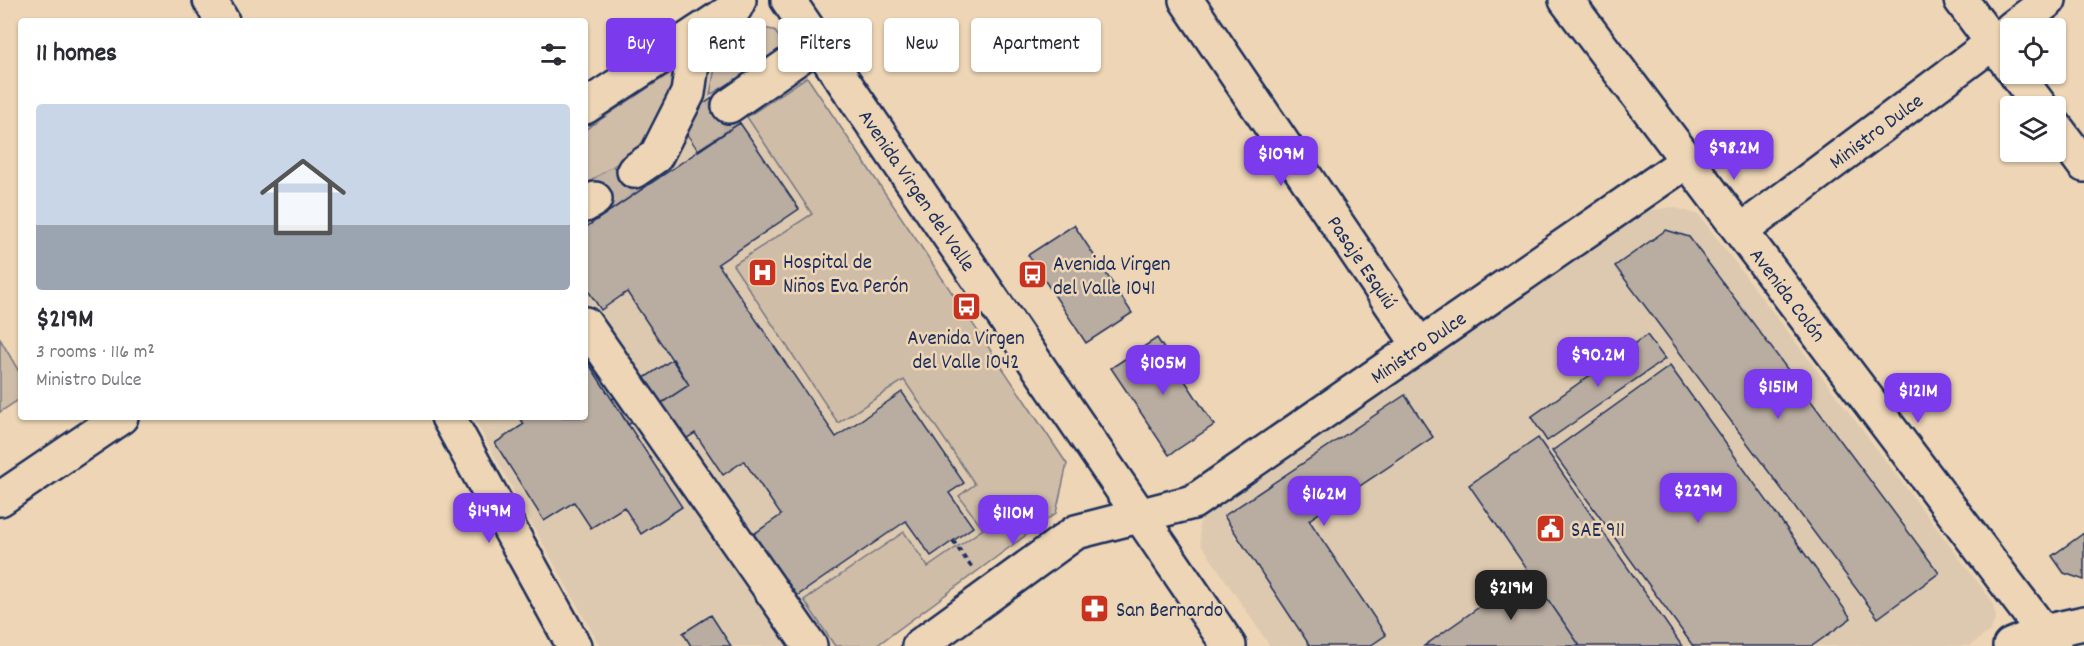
<!DOCTYPE html>
<meta charset="utf-8">
<style>
body{margin:0;font-family:Dekko,sans-serif;background:#f7f7f7;color:#2b2b33;height:100vh;display:flex;flex-direction:column;font-size:22px;white-space:nowrap}
*{box-sizing:border-box;margin:0}
p{font-size:20px;color:#7c7c81}
.icon{flex:none;width:33px;height:33px;fill:none;stroke:currentColor;stroke-width:2;stroke-linecap:round;stroke-linejoin:round}
.map{position:relative;flex:1;overflow:hidden}
.details{position:absolute;left:18px;top:18px;width:570px;height:402px;display:flex;flex-direction:column;background:#fff;border-radius:6px;box-shadow:0 2px 4px #0004}
.details>*{flex:none}
.top-card{position:absolute;left:606px;top:18px;width:570px;height:54px;display:flex;gap:12px}
.controls{position:absolute;left:2000px;top:18px;display:grid;gap:12px}
.controls a{display:grid;place-items:center;width:66px;height:66px;border-radius:6px;background:#fff;box-shadow:0 2px 4px #0004;font-size:30px}
.price{position:absolute;translate:-50% -51px;padding:0 14px;border-radius:12px;background:#7c3aed;color:#fff;font-size:20px;line-height:39px;filter:drop-shadow(0 2px 3px #0008)}
.price::after{content:'';position:absolute;left:50%;top:36px;width:18px;height:14px;margin-left:-9px;background:inherit;clip-path:polygon(0 0,100% 0,50% 100%)}
.price.active{background:#222;color:#fff}
ul{padding:0;list-style:none}
li{display:grid;align-content:center;gap:12px;height:318px;padding:0 18px}
li+li{border-top:2px solid #e1e1e2}
li span{display:grid;place-items:center;height:186px;border-radius:6px;color:#555}
li>.icon{margin-inline-start:auto}
span .icon{width:108px;height:108px;fill:#fffc;stroke-width:1}
li b{font-size:26px}
h2{display:flex;justify-content:space-between;align-items:center;height:72px;padding:0 18px;font-size:26px}
.chip{padding:0 21px;border-radius:6px;background:#fff;box-shadow:0 2px 4px #0004;font-size:21px;line-height:54px}
.chip.active{background:#7c3aed;color:#fff}
.map>svg:first-child{display:block}
.built{fill:#ddc9af}
.green{fill:#cfbda8;stroke:#757683;stroke-width:1.5}
.building{fill:#b9aca0;stroke:#1b2f5e;stroke-width:1.5}
.lines{fill:none;stroke-linecap:round;stroke-linejoin:round}
.minor-tunnel{stroke:#c3b4a4;stroke-width:33;stroke-dasharray:33 16;stroke-linecap:butt}
.minor-casing{stroke:#1b2f5e;stroke-width:38}
.major-casing{stroke:#1b2f5e;stroke-width:38}
.path{stroke:#1b2f5e;stroke-width:4;stroke-dasharray:4.5 4.5;stroke-linecap:butt}
.minor{stroke:#edd5b5;stroke-width:33}
.major{stroke:#edd5b5;stroke-width:33}
.labels{text-anchor:middle;stroke-width:5;stroke-linejoin:round;paint-order:stroke}
.street-label{font-size:21px;fill:#1b2f5e;stroke:#edd5b5}
.poi-label{font-size:21px;fill:#1b2f5e;stroke:#edd5b5;text-anchor:start}
</style>
<div class="map">
<svg width="2084" height="646" viewBox="0 0 2084 646">
<rect width="100%" height="100%" fill="#edd5b5"/>
<filter id="ink" filterUnits="userSpaceOnUse"><feTurbulence type="fractalNoise" baseFrequency=".0167" numOctaves="2"/><feDisplacementMap in="SourceGraphic" scale="12" xChannelSelector="R" yChannelSelector="G"/><feConvolveMatrix kernelMatrix="1 2 1 2 8 2 1 2 1" color-interpolation-filters="sRGB"/></filter>
<g filter="url(#ink)">
<path class="built" d="M743,25L774,30L1067,464L1056,513L876,646H600L473,417H585V130Z
M1672,207L1699,215L1992,601L1996,617L1990,631L1969,646H1270L1201,544L1199,524L1209,510L1647,211Z"/>
<path class="green" d="M743,25L774,30L787,48L710,95L720,40Z
M681,66L669,111L644,146L585,185V130Z
M807,77L1067,464L1056,513L876,646H835L804,600L904,532L928,567L983,529L959,496L975,484L904,380L838,423L733,265L812,214L747,117Z
M0,339L21,375V398L0,412Z"/>
<path class="building" d="M720,93L740,123L698,150L678,121Z
M740,123L799,209L718,264L836,437L902,392L964,483L949,493L973,527L931,556L906,521L794,598L751,536L781,515L744,461L723,475L695,433L681,442L657,406L689,385L627,292L601,310L585,286V228Z
M626,160L645,187L605,214L586,187Z
M1074,225L1132,313L1086,343L1028,255Z
M1666,230L1689,237L1939,573L1878,618L1615,266Z
M1647,335L1665,359L1547,441L1531,417Z
M1157,338L1214,425L1169,455L1111,368Z
M585,358L682,507L641,534L624,507L591,528L574,502L544,521L495,443L524,424L519,417H585Z
M673,359L689,385L628,425L612,399Z
M1670,366L1851,618L1812,646H1693L1552,451Z
M1405,395L1433,437L1309,520L1386,635L1370,646H1310L1224,516Z
M1538,438L1682,646H1580L1469,485Z
M2084,533V580L2064,573L2052,556Z
M1529,572L1580,646H1424Z
M711,615L731,646H691L683,633Z"/>
<g class="lines">
<path class="minor-tunnel" d="M688,135L729,106
M595,199L634,171"/>
<defs>
<g id="minor">
<path d="M210,0L222,21"/>
<path id="s1" d="M1186,0L1419,345"/>
<path id="s2" d="M1566,0L2054,646"/>
<path d="M1961,0L2010,66"/>
<path d="M2012,28L2049,0"/>
<path d="M2016,74L2040,106"/>
<path d="M729,106L818,44"/>
<path d="M585,107L735,8L739,0"/>
<path d="M2055,126L2084,165"/>
<path d="M634,171L656,156L688,93L696,34"/>
<path d="M585,205L595,199"/>
<path id="s3" d="M1741,231L2010,30"/>
<path d="M585,324L810,646"/>
<path d="M448,417L574,646"/>
<path d="M0,499L121,417"/>
<path id="s4" d="M919,646L1076,532L1193,502L1687,161"/>
<path d="M2010,646L2043,632L2084,623"/>
</g>
<g id="major">
<path id="s5" d="M788,0L1229,646"/>
</g>
</defs>
<use href="#minor" class="minor-casing"/>
<use href="#major" class="major-casing"/>
<path class="path" d="M953,541L973,569"/>
<use href="#minor" class="minor"/>
<use href="#major" class="major"/>
</g>
</g>
<defs>
<symbol id="hospital-square" viewBox="-11 -11 22 22"><rect x="-9" y="-9" width="18" height="18" rx="4" fill="#c8321e" stroke="#edd5b5"/><path d="M-5-5h3v3.5h4V-5h3V5h-3V1.5h-4V5h-3Z" fill="#fff"/></symbol>
<symbol id="bus-square" viewBox="-11 -11 22 22"><rect x="-9" y="-9" width="18" height="18" rx="4" fill="#c8321e" stroke="#edd5b5"/><path d="M-5-6H5V4H4V6H2V4H-2V6H-4V4H-5ZM-3.5-4V0h7V-4ZM-3.5 1.2v1.5H-2V1.2ZM2 1.2v1.5H3.5V1.2Z" fill="#fff"/></symbol>
<symbol id="civic-square" viewBox="-11 -11 22 22"><rect x="-9" y="-9" width="18" height="18" rx="4" fill="#c8321e" stroke="#edd5b5"/><path d="M-.6-6.5H3V-4.5H.6V-3L4-1V1h2V6H-6V1h2V-1L-.6-3ZM-1.2 2.5V6h2.4V2.5Z" fill="#fff"/></symbol>
<symbol id="pharmacy-square" viewBox="-11 -11 22 22"><rect x="-9" y="-9" width="18" height="18" rx="4" fill="#c8321e" stroke="#edd5b5"/><path d="M-2-6h4v4h4v4h-4v4h-4v-4h-4v-4h4Z" fill="#fff"/></symbol>
</defs>
<g fill-rule="evenodd">
<use href="#hospital-square" x="746" y="256" width="33" height="33"/>
<use href="#bus-square" x="1016" y="258" width="33" height="33"/>
<use href="#bus-square" x="950" y="290" width="33" height="33"/>
<use href="#civic-square" x="1534" y="512" width="33" height="33"/>
<use href="#pharmacy-square" x="1078" y="592" width="33" height="33"/>
</g>
<g class="labels">
<g class="street-label">
<text dy="7" stroke="none"><textPath href="#s3" startOffset="168">Ministro Dulce</textPath></text>
<text dy="7" stroke="none"><textPath href="#s5" startOffset="230">Avenida Virgen del Valle</textPath></text>
<text dy="7" stroke="none"><textPath href="#s1" startOffset="316">Pasaje Esquiú</textPath></text>
<text dy="7" stroke="none"><textPath href="#s2" startOffset="369">Avenida Colón</textPath></text>
<text dy="7" stroke="none"><textPath href="#s4" startOffset="588">Ministro Dulce</textPath></text>
</g>
<g class="poi-label">
<text x="783" y="268">Hospital de<tspan x="783" dy="24">Niños Eva Perón</tspan></text>
<text x="1053" y="270">Avenida Virgen<tspan x="1053" dy="24">del Valle 1041</tspan></text>
<text x="966" y="344" text-anchor="middle">Avenida Virgen<tspan x="966" dy="24">del Valle 1042</tspan></text>
<text x="1571" y="536">SAE 911</text>
<text x="1116" y="616">San Bernardo</text>
</g>
</g>
</svg>
<div class="controls">
<a><svg class="icon" aria-label="locate" viewBox="0 0 24 24"><circle cx="12" cy="12" r="6"/><path d="M12 2v4M12 18v4M2 12h4M18 12h4"/></svg></a>
<a><svg class="icon" aria-label="layers" viewBox="0 0 24 24"><path d="M12 4l9 5-9 5-9-5zM3 14l9 5 9-5"/></svg></a>
</div>
<b class="price" style="left:1734px;top:181px">$98.2M</b>
<b class="price" style="left:1281px;top:187px">$109M</b>
<b class="price" style="left:1598px;top:388px">$90.2M</b>
<b class="price" style="left:1163px;top:396px">$105M</b>
<b class="price" style="left:1778px;top:420px">$151M</b>
<b class="price" style="left:1918px;top:424px">$121M</b>
<b class="price" style="left:1698px;top:524px">$229M</b>
<b class="price" style="left:1324px;top:527px">$162M</b>
<b class="price" style="left:489px;top:544px">$149M</b>
<b class="price" style="left:1013px;top:546px">$110M</b>
<b class="price active" style="left:1511px;top:621px">$219M</b>
<div class="top-card">
<a class="chip active">Buy</a>
<a class="chip">Rent</a>
<a class="chip">Filters</a>
<a class="chip">New</a>
<a class="chip">Apartment</a>
</div>
<section class="details">
<h2>11 homes<svg class="icon" aria-label="filters" viewBox="0 0 24 24"><path d="M4 7h16M4 17h16"/><circle cx="9" cy="7" r="2"/><circle cx="15" cy="17" r="2"/></svg></h2>
<ul>
<li><span style="background:linear-gradient(#c9d6e8 65%,#9aa5b1 0)"><svg class="icon" aria-label="home" viewBox="0 0 24 24"><path d="M3 11l9-7 9 7M6 9v11h12V9"/></svg></span><div><b>$219M</b><p>3 rooms · 116 m²</p><p>Ministro Dulce</p></div></li>
</ul>
</section>
</div>
